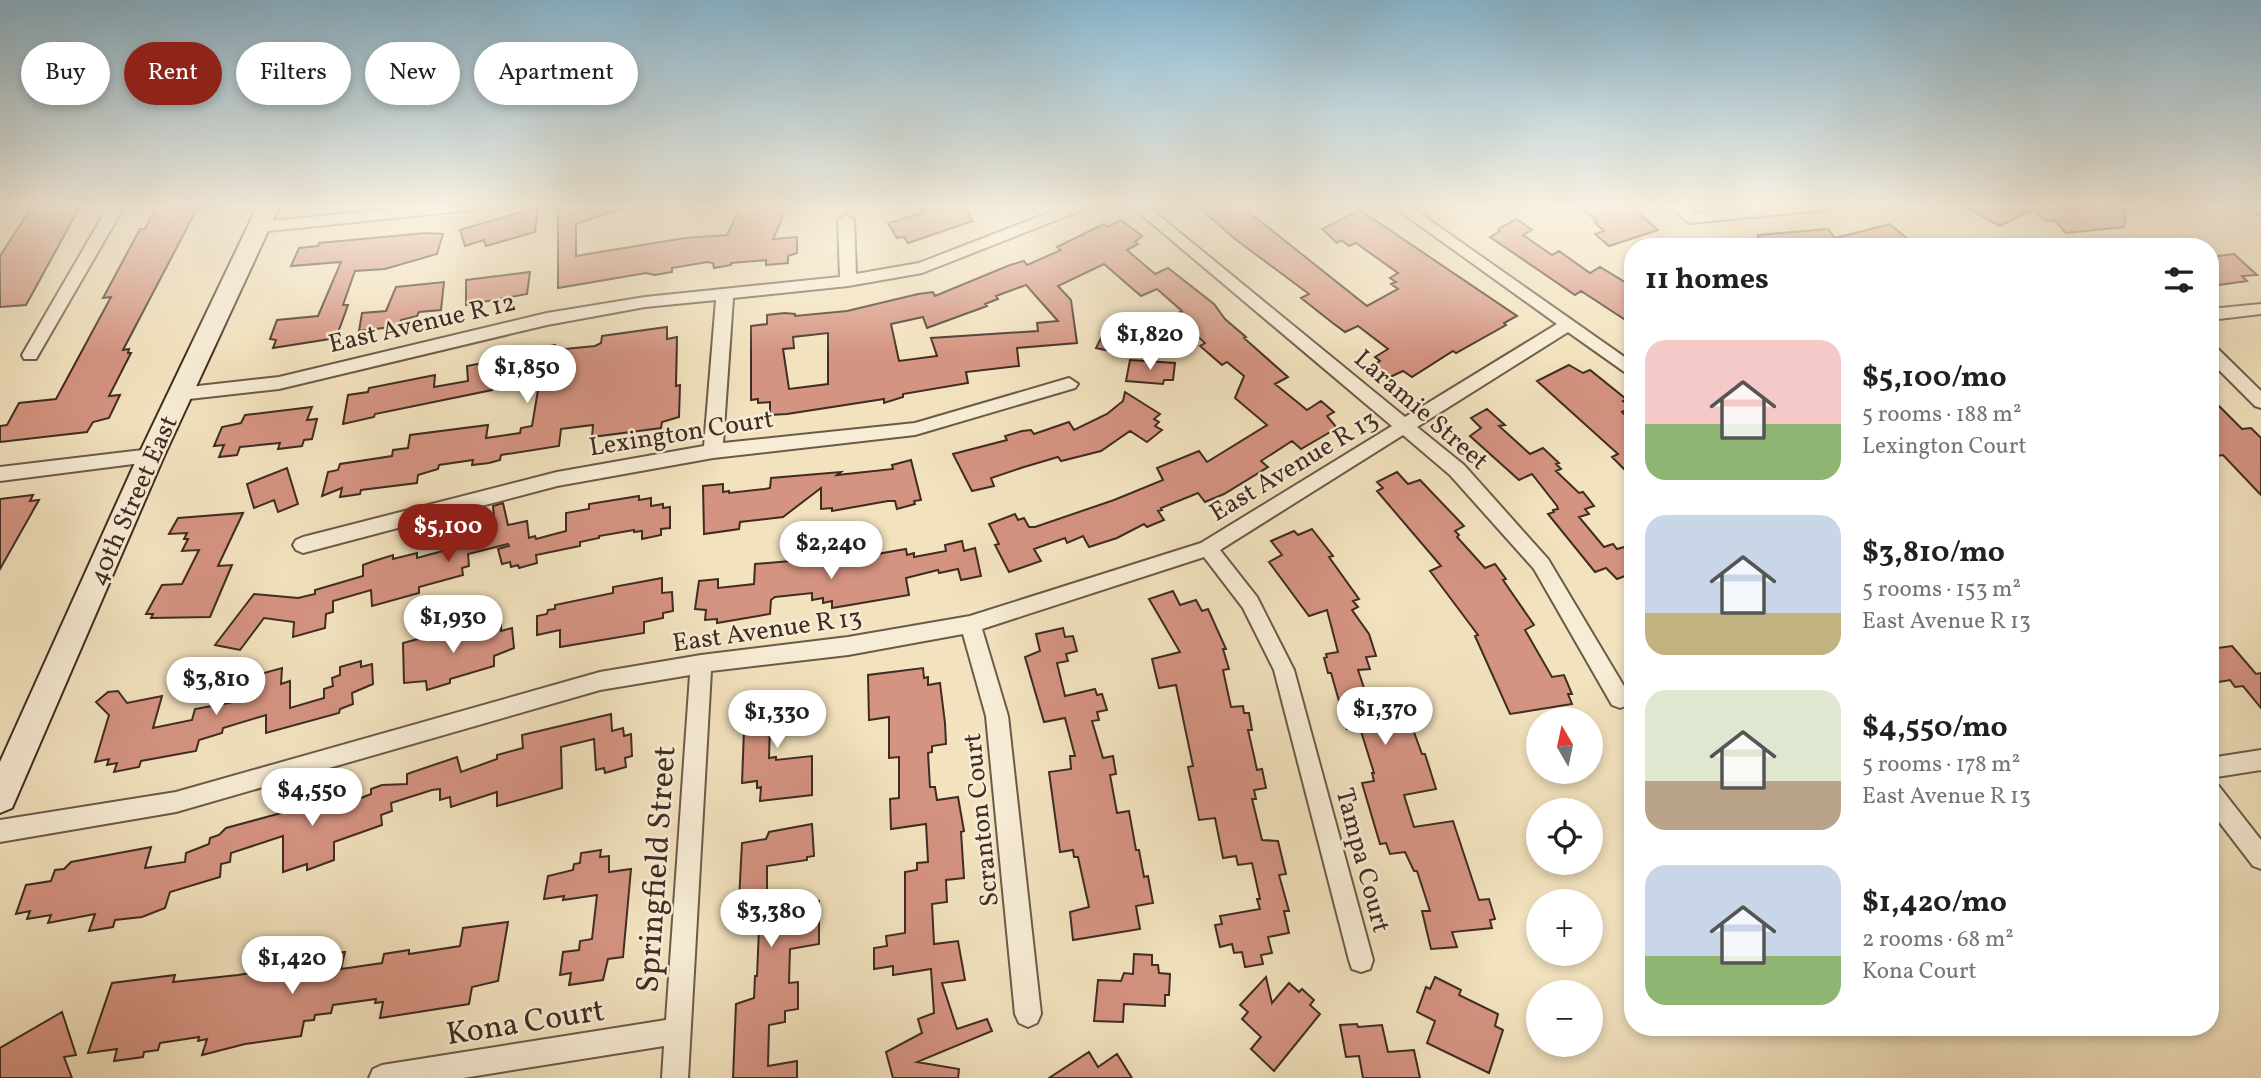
<!DOCTYPE html>
<meta charset="utf-8">
<style>
body{margin:0;font-family:Vollkorn,serif;background:#f2f2f2;color:#202124;height:100vh;display:flex;flex-direction:column;font-size:26px;white-space:nowrap}
*{box-sizing:border-box;margin:0}
p{font-size:23px;color:#757577}
.icon{flex:none;width:38px;height:38px;fill:none;stroke:currentColor;stroke-width:2;stroke-linecap:round;stroke-linejoin:round}
.map{position:relative;flex:1;overflow:hidden}
.side{position:absolute;left:1624px;top:238px;width:595px;height:798px;display:flex;flex-direction:column;background:#fff;border-radius:28px;box-shadow:0 4px 10px #0003}
.side>*{flex:none}
.hud{position:absolute;left:21px;top:42px;width:665px;height:63px;display:flex;gap:14px}
.needle{width:46px;rotate:351deg}
.buttons{position:absolute;left:1526px;top:707px;display:grid;gap:14px}
.buttons a{display:grid;place-items:center;width:77px;height:77px;border-radius:50%;background:#fff;box-shadow:0 4px 10px #0003;font-size:35px}
.price{position:absolute;translate:-50% -60px;padding:0 16px;border-radius:24px;background:#fff;color:#222;font-size:23px;line-height:46px;filter:drop-shadow(0 2px 4px #0008)}
.price::after{content:'';position:absolute;left:50%;top:42px;width:21px;height:16px;margin-left:-10px;background:inherit;clip-path:polygon(0 0,100% 0,50% 100%)}
.price.current{background:#8f2418;color:#fff}
ul{padding:0;list-style:none}
li{display:flex;align-items:center;gap:21px;height:175px;padding:0 21px}
li span{display:grid;place-items:center;flex:none;width:196px;height:140px;border-radius:21px;color:#555}
li>.icon{margin-inline-start:auto}
span .icon{width:84px;height:84px;fill:#fffc;stroke-width:1}
li b{font-size:30px}
h2{display:flex;justify-content:space-between;align-items:center;height:84px;padding:0 21px;font-size:30px}
.tag{padding:0 24px;border-radius:32px;background:#fff;box-shadow:0 4px 10px #0003;font-size:24px;line-height:63px}
.tag.current{background:#8f2418;color:#fff}
.map>svg:first-child{display:block}
.building{fill:#d59381;stroke:#3f2c22;stroke-width:2;fill-rule:evenodd}
.lines{fill:none;stroke-linecap:round;stroke-linejoin:round}
.street-casing{stroke:#6c5a49;stroke-width:4}
.secondary-casing{stroke:#3f2c22;stroke-width:4}
.street{fill:#f7ecd5;fill-rule:evenodd}
.secondary{fill:#f7ecd5;fill-rule:evenodd}
.labels{text-anchor:middle;stroke-width:5;stroke-linejoin:round;paint-order:stroke}
.street-label{font-size:26px;fill:#3f2c22;stroke:#f7ecd5}
.near-street-label{font-size:32px;fill:#3f2c22;stroke:#f7ecd5}
</style>
<div class="map">
<svg width="2261" height="1078" viewBox="0 0 2261 1078">
<rect width="100%" height="100%" fill="#f2e2be"/>
<filter id="stains"><feTurbulence type="fractalNoise" baseFrequency=".00286" numOctaves="4"/><feColorMatrix values="0 0 0 0 .2 0 0 0 0 .09 0 0 0 0 .02 0 0 0 .5 -.17"/></filter>
<radialGradient id="worn" r=".72"><stop offset=".6" stop-color="#630" stop-opacity="0"/><stop offset="1" stop-color="#630" stop-opacity=".3"/></radialGradient>
<path class="building" d="M33,205H81L26,305L0,307V256Z
M157,205H199L123,350L129,349L128,353H131L109,396L120,395L109,418L93,422L87,432L0,442V426L7,425L19,403L56,399L111,297L103,298L140,229H145Z
M558,205H623V208L576,224V256L685,238L727,235L741,205H783L779,213L784,214L773,239L797,237V253L788,256V263L766,265V260L731,263V265L714,268L713,263L707,262L672,268V272L655,275L646,273L558,288Z
M920,205H962L973,221L908,243L904,237L897,238L888,223L924,212Z
M1196,205H1240L1367,306L1398,289L1391,284L1396,282L1390,278L1398,273L1356,243L1349,246L1341,240L1337,243L1322,229L1360,210L1517,316L1504,323L1506,325L1456,353L1453,351L1412,377L1403,371L1390,377L1374,365L1380,361L1375,357L1388,349L1358,326L1345,332L1334,324L1301,298L1309,294L1235,239Z
M1578,205H1630L1658,230L1609,246L1595,234L1604,231L1594,222L1597,221Z
M1962,205H2126L2125,222L2124,227L2066,233L2054,220L2046,221L2033,209L2000,226Z
M538,207L535,232L486,246L484,240L465,246L460,230Z
M1517,219L1532,230L1523,235L1552,255L1559,251L1590,273L1600,267L1633,287V325L1581,291L1575,295L1490,237L1500,231L1498,229Z
M1121,220L1142,236L1135,242L1138,244L1127,250L1155,274L1168,268L1214,304L1225,319L1246,337L1244,338L1288,377L1275,384L1307,410L1321,401L1334,412L1327,416L1337,428L1301,449L1292,441L1261,461L1268,467L1224,494L1205,502L1198,493L1161,508L1162,510L1158,511L1164,520L1147,527L1144,524L1117,538L1089,547L1083,536L1067,543L1065,538L1034,549L1041,561L1009,572L995,545L999,544L989,524L1015,514L1018,520L1024,518L1029,527H1035L1114,500L1163,480L1157,468L1199,451L1207,462L1267,425L1235,398L1244,376L1227,362L1222,365L1200,346L1205,343L1174,315L1182,311L1157,289L1141,296L1104,264L1058,286L1071,300L1077,343L1017,348L1019,366L966,372L968,383L903,394V397L884,403V399L787,414L770,415V402L758,403V399L751,400V326L767,324V315L785,313L795,314V316L847,311L918,294L933,292L935,296L1010,265L1024,261L1027,265L1061,250L1057,247L1104,224L1107,227ZM1026,285L1058,321L1037,323L1038,331L931,338L937,356L899,361L891,324L923,317L927,328L987,306L985,304L998,299L996,296ZM828,333V384L789,389L783,349L794,348L793,337Z
M1890,224L1917,247H1758V235L1828,229L1835,238Z
M426,233L443,234L437,254L385,269L355,271L343,305H348L336,338L273,348L276,340L270,339L277,320L318,316L341,262L291,266L299,248L318,246L319,243Z
M2234,254L2257,275L2242,276L2247,281L2219,285L2210,276V257Z
M530,272L527,294L466,305V280Z
M444,282L441,310L419,312L417,316L401,320L399,326L359,331L362,313L386,311L396,287Z
M1118,318L1144,323L1129,355L1096,348L1110,320L1116,321Z
M667,327V339L677,337L676,386L680,385L679,417L662,422L661,428L592,437L593,425L561,429L559,446L501,455L500,460L489,463L472,465L473,460L439,465L438,469L418,475L417,483L361,490L360,494L340,497L342,488L322,496L328,472L338,470L340,464L392,456L393,450L408,448L410,435L488,425L486,438L520,433L521,428L532,426L539,384L530,386V376L496,383L492,390L375,414L374,417L343,424L348,395L368,392L369,388L435,375L434,387L468,381L467,366L488,362V359L555,345V350L595,346L601,343L602,336Z
M1130,360L1175,363L1173,380H1164L1163,384L1126,381Z
M1569,365L1583,373L1590,370L1626,399L1623,401L1631,407L1622,412L1633,423V478L1612,457L1618,454L1537,381Z
M1125,392L1160,414L1154,419L1159,422L1155,426L1162,430L1147,442L1130,431L1101,451L1061,461L1058,457L1024,467L991,478L994,486L972,491L953,454L1007,440L1005,436L1022,431L1031,430L1034,434L1069,422L1074,430L1107,414L1123,401Z
M2210,397L2242,429L2251,428L2261,438V495L2223,455L2210,457Z
M312,407L307,420L317,419L312,439L304,440L302,446L278,449L280,443L240,447L237,455L219,457L224,445L214,446L222,427L241,423L245,415Z
M1487,409L1505,425L1499,426L1530,454L1543,448L1559,463L1556,464L1561,469L1556,471L1579,493L1583,492L1594,506L1585,509L1589,514L1579,517L1604,547L1613,544L1617,549L1628,546L1633,552V573L1617,579L1606,568L1595,572L1548,514L1554,512L1553,510L1558,509L1557,506L1532,474L1519,480L1470,436L1481,428L1471,418Z
M911,460L921,500L914,501L915,504L897,509L895,501H888L832,511V508L821,509V488L783,517L740,522L739,529L704,534L703,486L723,484V492L729,491V493L765,489L770,488L771,478L841,472L837,475L893,469L892,465Z
M287,468L298,504L278,512L274,500L254,508L247,484Z
M1397,472L1408,484L1420,480L1464,526L1455,531L1459,535L1457,537L1485,568L1495,564L1506,579L1503,580L1534,625L1525,630L1552,677L1564,675L1572,694H1568L1572,704L1510,714L1475,636L1478,635L1430,571L1441,566L1377,491L1383,488L1377,482Z
M33,495L30,501L39,500L0,569V499Z
M639,496V500L651,498V506L663,504V508L670,507V528L661,529V535L642,539V531L634,532V530L599,536V538L580,542V546L536,555L537,563L519,568L518,565L511,567L510,562L502,564L498,549L509,546L508,544L468,554L469,566L462,568L463,575L419,587V593L372,606L371,590L333,601V612L326,614L325,628L293,637L294,622L264,618L240,650L215,645L254,594L298,598L315,594V590L363,576V565L374,561L393,555V559L417,553V558L450,549V541L495,529L493,506L503,503L508,525L527,521L529,538L535,536L536,539L566,531V513L589,509V504Z
M243,513L218,566L232,565L210,617L151,618L153,614H146L162,585L182,584L199,550L182,551L188,539H184L187,533L169,534L178,518Z
M1312,529L1333,556L1329,557L1359,599L1353,601L1358,607L1352,610L1369,634L1376,656L1366,657L1370,669L1358,670L1370,706L1404,705L1422,754H1425L1436,789L1404,795L1414,827L1453,821L1479,900L1489,899L1495,919L1490,920L1492,928L1452,932L1457,947L1431,949L1422,911H1430L1417,871H1414L1405,852L1390,854L1386,843L1380,844L1362,783L1374,781L1372,773H1374L1360,728L1347,729L1331,673H1328L1324,658L1327,657L1326,654L1338,652L1327,610L1309,616L1269,562L1282,555L1271,541L1294,531L1298,535Z
M962,541L964,551L975,548L981,576L961,580L958,569L939,573L938,570L906,578L909,595L832,608V601L823,603V598L812,600V593L775,597L771,600L770,614L717,623V619L705,620L706,610L695,609L699,581L718,579V588L754,584L755,564L848,556V559L906,549L907,555L914,553V557L946,551L945,545Z
M662,578V593L672,592L673,611L663,613V618L644,622V633L560,647V630L537,635V616L547,614L548,610L555,609V605L613,593V587Z
M1173,591L1180,605L1196,600L1202,611L1208,609L1226,649H1223L1229,669L1223,670L1231,707L1243,706L1244,713H1249L1252,730H1248L1254,756L1257,770L1262,769L1266,788L1254,790L1256,799H1252L1262,840L1278,841L1286,874L1279,875L1289,911H1284L1289,933L1268,937L1272,953L1261,955L1263,964L1245,967L1242,952L1234,953L1232,944L1220,947L1215,925L1222,924L1220,916L1260,909L1257,899H1260L1252,863L1238,865L1236,856L1223,858L1215,818L1199,820L1188,767L1193,766L1176,685L1159,688L1152,659L1180,652L1149,599Z
M501,624V631L512,628L514,648L494,656V666L450,679V683L427,690L426,681L404,683L403,643L455,629V636Z
M1063,628L1065,637L1073,636L1077,651L1066,654L1068,661L1057,663L1065,696L1095,689L1097,695L1102,694L1107,710L1097,712L1099,720L1092,721L1103,758L1113,756L1116,774L1110,775L1117,813L1129,811L1136,850H1139L1144,877L1148,876L1153,903L1136,906L1140,929L1073,940L1070,912L1089,907L1078,857H1074L1073,850L1060,852L1049,772L1071,769L1070,756H1075L1065,718L1044,722L1025,657L1040,651L1036,634Z
M2232,646L2256,674L2261,673V708L2243,686L2235,687L2230,680L2219,682L2210,672V649Z
M361,661V667L372,664L373,684L352,693L353,704L340,709L339,713L266,733V715L223,728L222,733L199,740L196,751L141,761L139,767L114,772L117,763L107,765L109,759L95,762L109,715L96,702L108,692L118,691L127,703L162,696L153,728L192,720L195,709L251,699L253,676L282,668L281,684L290,681V708L324,698V689L333,686L332,678L340,675V667Z
M923,668L924,678L928,677V685L940,683L945,723L946,744L932,746V752L928,753L930,787H935L937,800L958,797L964,831L961,832L964,878L946,880L947,902L932,904L934,944L958,941L965,980L942,983L957,1029L987,1019L992,1031L917,1062L959,1069L958,1078H893L886,1052L922,1033L918,1019L934,1013L931,969L893,975V966L874,969V948L887,946L886,936L905,933V872L917,870V863L928,862L926,824L891,829L890,799L899,798V757L889,758V717L869,720L868,675Z
M803,692V697L812,696V713H807V721L770,726L769,758L776,757V760L812,756V795L760,801L761,787L757,788V781L742,783L744,729L747,728L748,710L770,707L771,695Z
M611,714L612,731L623,728L624,736L631,734L632,756L625,758L626,767L605,773L604,768L596,770L594,739L561,747L562,788L497,806V792L451,807L450,797L440,800V789L432,790L391,803L392,811L381,815L382,825L334,842V860L307,870V864L283,872V836L231,853L230,862L221,864L220,877L170,892L165,908L142,917L115,920L113,927L89,931L95,914L48,923L51,915L27,919L30,911L16,914L26,885L51,881L55,870L64,869L71,862L151,847L145,868L185,862L186,853L209,844L210,838L219,835L226,828L285,812V809L311,800V815L361,798L371,794V789L382,785L407,784V774L457,757L461,772L497,759V755L523,748L522,735Z
M812,824L814,856L807,857V860L767,866V900L778,898V904L794,902V905L819,901V944L790,949L789,983L798,982V1009L785,1011V1022L769,1025L768,1066L797,1061V1078H733L736,1004L754,998L755,976H757L759,928L744,931V919L738,920L742,843L766,839L769,832Z
M601,850L600,857L609,856V872L631,869L623,957L608,959L603,980L569,985L571,973L560,975L563,952L579,950L580,941L592,939L597,895L563,900L564,896L544,899L548,876L573,870L574,864L580,863L581,853Z
M508,922L498,981L472,987L469,1004L380,1018L383,1002L375,1003L376,999L333,1005L331,1013L315,1015L314,1020L304,1021L301,1036L245,1044L202,1055L207,1039L198,1041L199,1037L160,1043L158,1050L144,1052L143,1057L114,1061L117,1049L88,1053L112,983L175,975L173,982L238,975L281,968L282,961L345,952L341,969L382,963L384,954L409,950V954L460,946L463,928Z
M1134,954L1152,955V965H1158L1159,973L1170,974L1169,995H1165V1006L1124,1004L1123,1022L1094,1021L1098,980L1121,981L1124,973L1133,974Z
M1266,977L1272,1003L1289,983L1299,992L1302,989L1314,1000L1310,1005L1320,1014L1274,1071L1251,1049L1261,1037L1242,1019L1248,1012L1240,1005Z
M1435,977L1461,990L1459,995L1498,1014L1495,1026L1503,1030L1489,1073L1427,1043L1435,1021L1417,1012L1426,987L1430,989Z
M62,1012L76,1055L64,1057L72,1078H0V1048Z
M1357,1024L1358,1027L1382,1025L1388,1052L1414,1050L1420,1078H1363L1359,1056L1346,1057L1340,1025Z
M1089,1052L1098,1067L1117,1054L1132,1078H1049Z"/>
<g class="lines">
<defs>
<path id="street" d="M109,205H125L36,359H24L22,355Z
M436,205H479L471,210L259,232L251,227L259,222Z
M1069,205H1090L1087,208L922,273L848,286L733,298L723,443L915,423L1069,378L1078,384L1075,388L915,435L713,458L557,486L303,553L296,550L293,545L296,540L303,537L557,472L704,446L716,300L645,307L547,325L279,389L180,400L171,394L180,388L279,377L547,313L645,297L840,277L838,220L846,215L854,220L856,274L919,263Z
M1130,205H1146L1405,417L1557,324L1391,205H1408L1633,363V378L1568,332L1417,427L1464,465L1548,559L1628,693L1631,699L1628,705L1620,708L1612,705L1534,569L1450,475L1403,435L1220,550L1257,597L1294,670L1373,960L1370,969L1361,972L1352,969L1349,960L1274,670L1243,608L1204,557L982,629L1008,716L1041,1014L1037,1023L1028,1027L1019,1023L1015,1014L986,716L963,634L848,655L711,671L688,1078H662L664,1046L463,1078H369L373,1069L382,1065L666,1020L690,675L600,690L176,812L0,842V820L176,792L600,672L701,655L848,637L970,616L1201,543L1392,426Z
M1670,205H1686L1695,213L1778,205H1832L1824,210L1691,223L1686,221Z
M2246,205H2261V215Z
M2261,304V314L2210,320V309Z
M2210,345L2216,347L2261,391V408L2255,406L2210,361Z
M151,449L157,451L160,456L157,461L0,481V467Z
M2261,750V770L2210,778V758Z
M2210,782L2218,785L2261,840V869L2253,866L2210,810Z"/>
<path id="secondary" d="M258,205H280L164,456L12,808L0,813V762L138,456Z"/>
</defs>
<use href="#street" class="street-casing"/>
<use href="#secondary" class="secondary-casing"/>
<use href="#street" class="street"/>
<use href="#secondary" class="secondary"/>
</g>
<linearGradient id="sky" x2="0" y2="1"><stop stop-color="#89b8d2"/><stop offset="0.58" stop-color="#f9f2e2"/><stop offset="1" stop-color="#f9f2e2" stop-opacity="0"/></linearGradient>
<rect width="2261" height="356" fill="url(#sky)"/>
<g class="labels">
<g class="street-label">
<text transform="translate(422 322) rotate(-13)" y="9">East Avenue R 12</text>
<text transform="translate(1422 409) rotate(41)" y="9">Laramie Street</text>
<text transform="translate(681 432) rotate(-9)" y="9">Lexington Court</text>
<text transform="translate(1293 465) rotate(-31)" y="9">East Avenue R 13</text>
<text transform="translate(132 500) rotate(-66)" y="9">40th Street East</text>
<text transform="translate(767 629) rotate(-8)" y="9">East Avenue R 13</text>
<text transform="translate(980 820) rotate(-96)" y="9">Scranton Court</text>
<text transform="translate(1364 860) rotate(75)" y="9">Tampa Court</text>
</g>
<g class="near-street-label">
<text transform="translate(655 869) rotate(-86)" y="11">Springfield Street</text>
<text transform="translate(525 1021) rotate(-9)" y="11">Kona Court</text>
</g>
</g>
<rect width="100%" height="100%" filter="url(#stains)"/>
<rect width="100%" height="100%" fill="url(#worn)"/>
</svg>
<div class="buttons">
<a><svg class="needle" viewBox="-14 -14 28 28"><path d="M0-13l5 13h-10z" fill="#e53935"/><path d="M0 13l5-13h-10z" fill="#757577"/></svg></a>
<a><svg class="icon" aria-label="locate" viewBox="0 0 24 24"><circle cx="12" cy="12" r="6"/><path d="M12 2v4M12 18v4M2 12h4M18 12h4"/></svg></a>
<a>+</a>
<a>−</a>
</div>
<b class="price" style="left:1150px;top:372px">$1,820</b>
<b class="price" style="left:527px;top:405px">$1,850</b>
<b class="price current" style="left:448px;top:564px">$5,100</b>
<b class="price" style="left:831px;top:581px">$2,240</b>
<b class="price" style="left:453px;top:655px">$1,930</b>
<b class="price" style="left:216px;top:717px">$3,810</b>
<b class="price" style="left:1385px;top:747px">$1,370</b>
<b class="price" style="left:777px;top:750px">$1,330</b>
<b class="price" style="left:312px;top:828px">$4,550</b>
<b class="price" style="left:771px;top:949px">$3,380</b>
<b class="price" style="left:292px;top:996px">$1,420</b>
<div class="hud">
<a class="tag">Buy</a>
<a class="tag current">Rent</a>
<a class="tag">Filters</a>
<a class="tag">New</a>
<a class="tag">Apartment</a>
</div>
<section class="side">
<h2>11 homes<svg class="icon" aria-label="filters" viewBox="0 0 24 24"><path d="M4 7h16M4 17h16"/><circle cx="9" cy="7" r="2"/><circle cx="15" cy="17" r="2"/></svg></h2>
<ul>
<li><span style="background:linear-gradient(#f6c9c9 60%,#8fb573 0)"><svg class="icon" aria-label="home" viewBox="0 0 24 24"><path d="M3 11l9-7 9 7M6 9v11h12V9"/></svg></span><div><b>$5,100/mo</b><p>5 rooms · 188 m²</p><p>Lexington Court</p></div></li>
<li><span style="background:linear-gradient(#c9d6e8 70%,#c2b280 0)"><svg class="icon" aria-label="home" viewBox="0 0 24 24"><path d="M3 11l9-7 9 7M6 9v11h12V9"/></svg></span><div><b>$3,810/mo</b><p>5 rooms · 153 m²</p><p>East Avenue R 13</p></div></li>
<li><span style="background:linear-gradient(#dfe7d0 65%,#b9a48a 0)"><svg class="icon" aria-label="home" viewBox="0 0 24 24"><path d="M3 11l9-7 9 7M6 9v11h12V9"/></svg></span><div><b>$4,550/mo</b><p>5 rooms · 178 m²</p><p>East Avenue R 13</p></div></li>
<li><span style="background:linear-gradient(#c9d6e8 65%,#8fb573 0)"><svg class="icon" aria-label="home" viewBox="0 0 24 24"><path d="M3 11l9-7 9 7M6 9v11h12V9"/></svg></span><div><b>$1,420/mo</b><p>2 rooms · 68 m²</p><p>Kona Court</p></div></li>
</ul>
</section>
</div>
